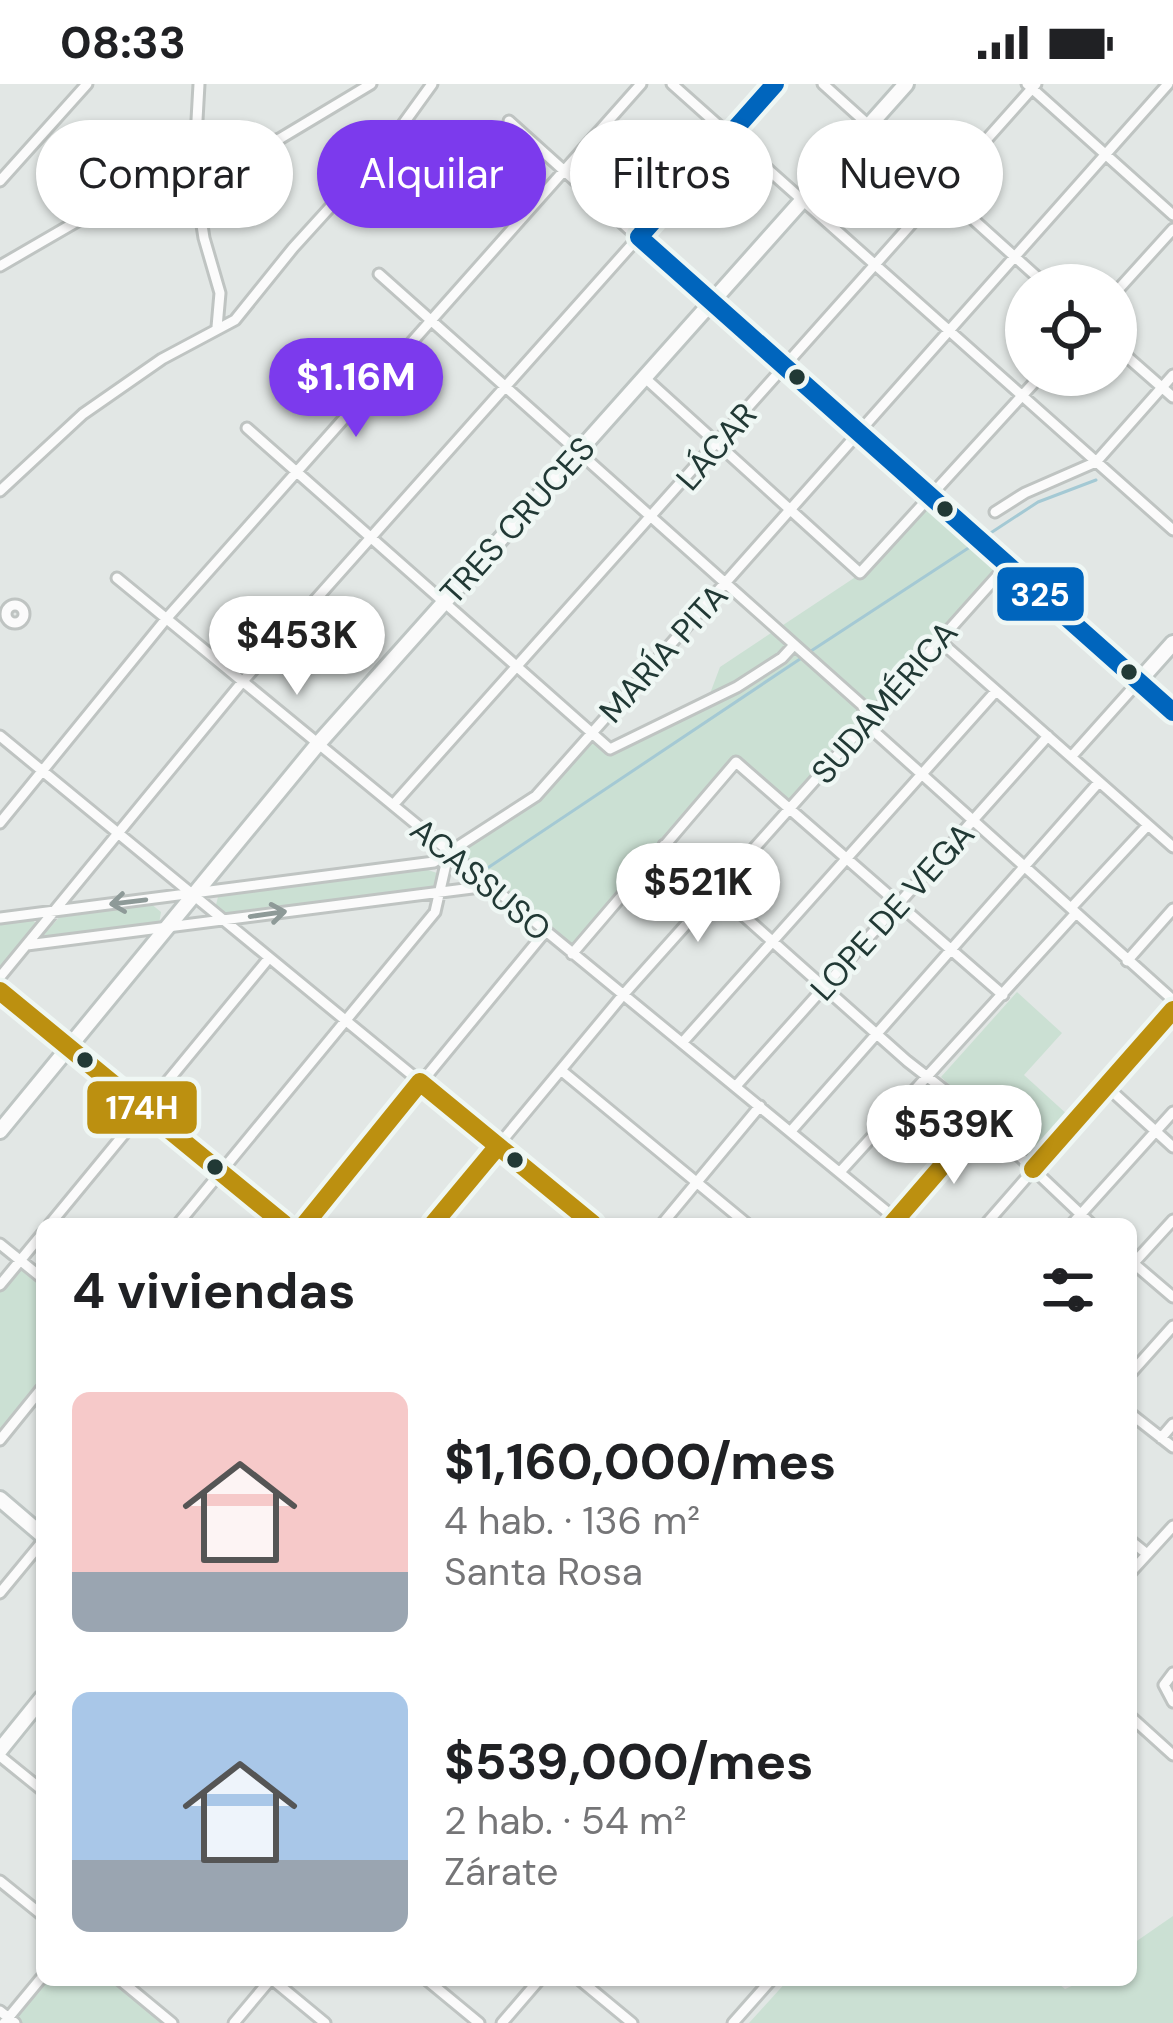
<!DOCTYPE html>
<html lang="es">
<meta charset="utf-8">
<style>
body{margin:0;font-family:"DM Sans",sans-serif;background:#f2f2f2;color:#202124;height:100vh;display:flex;flex-direction:column;font-size:45px;white-space:nowrap}
*{box-sizing:border-box;margin:0}
p{font-size:39px;color:#757577}
.icon{flex:none;width:66px;height:66px;fill:none;stroke:currentColor;stroke-width:2;stroke-linecap:round;stroke-linejoin:round}
.map{position:relative;flex:1;overflow:hidden}
.details{position:absolute;left:36px;top:1134px;width:1101px;height:768px;display:flex;flex-direction:column;background:#fff;border-radius:18px;box-shadow:0 3px 9px #0004}
.details>*{flex:none}
.hud{position:absolute;left:36px;top:36px;width:1101px;height:108px;display:flex;gap:24px}
.tools{position:absolute;left:1005px;top:180px;display:grid;gap:24px}
.tools a{display:grid;place-items:center;width:132px;height:132px;border-radius:50%;background:#fff;box-shadow:0 3px 9px #0004;font-size:60px}
.price{position:absolute;translate:-50% -102px;padding:0 27px;border-radius:42px;background:#fff;color:#222;font-size:39px;line-height:78px;filter:drop-shadow(0 3px 6px #0008)}
.price::after{content:'';position:absolute;left:50%;top:72px;width:36px;height:27px;margin-left:-18px;background:inherit;clip-path:polygon(0 0,100% 0,50% 100%)}
.price.selected{background:#7c3aed;color:#fff}
ul{padding:0;list-style:none}
li{display:flex;align-items:center;gap:36px;height:300px;padding:0 36px}
li span{display:grid;place-items:center;flex:none;width:336px;height:240px;border-radius:18px;color:#555}
li>.icon{margin-inline-start:auto}
span .icon{width:144px;height:144px;fill:#fffc;stroke-width:1}
li b{font-size:51px}
h2{display:flex;justify-content:space-between;align-items:center;height:144px;padding:0 36px;font-size:51px}
.chip{padding:0 42px;border-radius:54px;background:#fff;box-shadow:0 3px 9px #0004;font-size:42px;line-height:108px}
.chip.selected{background:#7c3aed;color:#fff}
.status{display:flex;justify-content:space-between;align-items:center;height:84px;padding:0 60px;background:#fff;direction:ltr}
.status svg{height:33px;fill:currentColor}
.map>svg:first-child{display:block}
.green{fill:#cbe0d3}
.lines{fill:none;stroke-linecap:round;stroke-linejoin:round}
.stream{stroke:#a4c9d4;stroke-width:3}
.street-casing{stroke:#bfc4c2;stroke-width:15}
.secondary-casing{stroke:#bec5c3;stroke-width:20}
.street{stroke:#fbfbfb;stroke-width:9}
.secondary{stroke:#fbfbfb;stroke-width:14}
.bus-1-casing{stroke:#eff7f4;stroke-width:27}
.bus-2-casing{stroke:#eff7f4;stroke-width:27}
.bus-1{stroke:#bc9010;stroke-width:18}
.bus-2{stroke:#0065bd;stroke-width:18}
.oneway{stroke:#8e9a98}
.bus-dot{fill:#213935;stroke:#eff7f4;stroke-width:4.5}
.labels{text-anchor:middle;stroke-width:9;stroke-linejoin:round;paint-order:stroke}
.street-label{font-size:33px;fill:#213935;stroke:#eff7f4}
.line-badge{stroke:#eff7f4;stroke-width:4.5}
.badge-label{font-size:33px;text-anchor:middle;font-weight:bold;fill:#fff}
</style>
<div class="status"><b>08:33</b><svg viewBox="0 0 49 12"><path d="M0 12V9h3v3zM5 12V6h3v6zM10 12V3h3v9zM15 12V0h3v12zM26 1h20v11H26zM47 4h2v5h-2z"/></svg></div>
<div class="map">
<svg width="1173" height="1939" viewBox="0 0 1173 1939">
<rect width="100%" height="100%" fill="#e2e7e5"/>
<path class="green" d="M931,413L1008,480L790,724L740,680L572,870L449,768L536,712L592,648L611,665L708,615L720,583L854,494Z
M425,785L437,789L435,802L231,830L221,827L216,821L218,813L227,808Z
M150,819L161,828L159,840L47,855L43,852L62,830Z
M30,834L37,840L0,890V838Z
M1017,908L1062,949L1024,991L1069,1032L1031,1074L941,993Z
M21,1176L42,1194V1304L0,1356V1201Z
M1173,1832V1939H749L788,1896H1054L1065,1905L1085,1896H1131V1861Z
M42,1896H120L172,1939H15L8,1934Z"/>
<g class="lines">
<path class="stream" d="M986,452L1038,418L1096,396
M811,567L973,461
M489,783L803,573"/>
<defs>
<path id="street" d="M199,0L194,90L204,154L220,209L217,243
M672,0L1173,446
M823,0L1046,201
M1027,0L1173,131
M509,37L711,219
M0,97L87,0
M0,182L100,124L226,79L281,54L371,0
M379,190L862,621L877,650L1173,916
M1116,208L1173,145
M1116,263L1173,313
M645,294L860,489L1041,291
M247,344L610,665L737,603L782,574L794,561
M0,407L83,330L162,275L235,236L293,164L393,54L432,0
M995,428L1025,409L1096,378L1173,291
M117,494L902,1140
M6 530a9 9 0 1 1 18 0a9 9 0 1 1-18 0Z
M941,558L1173,763
M0,652L593,1140
M1071,673L1139,597
M393,721L1036,0
M0,739L166,535L641,0
M664,761L907,977L975,1030L1091,1140
M1071,824L1148,741
M0,834L434,778L536,712L1168,0
M27,861L488,802
M572,870L736,678L1003,911
M1127,877L1173,825
M0,893L243,597L775,0
M682,959L996,607
M562,987L747,1140
M1105,1001L1173,1063
M736,1002L1048,652
M791,1047L1099,698
M840,1088L1075,830
M50,1140L269,874
M178,1140L435,828L448,771
M305,1140L545,848
M433,1140L623,911L1008,480
M662,1140L760,1022
M892,1140L982,1036
M986,1140L1173,926
M1072,1140L1173,1028
M0,1160L42,1194
M1132,1178L1173,1213
M1131,1182L1173,1136
M0,1201L42,1150
M1131,1289L1173,1242
M1131,1330L1173,1363
M1161,1354L1173,1340
M0,1356L42,1304
M1131,1457L1147,1470
M1131,1488L1173,1442
M0,1509L42,1458
M1173,1589L1164,1601L1173,1618
M1131,1633L1173,1671
M0,1672L42,1706
M0,1797L42,1831
M120,1896L172,1939
M273,1896L325,1939
M427,1896L479,1939
M580,1896L632,1939
M0,1927L15,1939
M4,1939L42,1893
M234,1939L270,1896
M502,1939L539,1896
M733,1939L771,1896"/>
<path id="secondary" d="M711,219L1173,628
M1139,597L1173,559
M0,907L284,1140
M0,1047L317,661L906,0
M0,1415L42,1451
M0,1666L42,1614"/>
</defs>
<use href="#street" class="street-casing"/>
<use href="#secondary" class="secondary-casing"/>
<use href="#street" class="street"/>
<use href="#secondary" class="secondary"/>
<defs>
<path id="bus-1" d="M0,907L284,1140
M1033,1085L1173,926
M305,1140L420,998L593,1140
M433,1140L498,1062
M892,1140L982,1036"/>
<path id="bus-2" d="M639,153L1173,628
M639,153L775,0"/>
</defs>
<use href="#bus-1" class="bus-1-casing"/>
<use href="#bus-2" class="bus-2-casing"/>
<use href="#bus-1" class="bus-1"/>
<use href="#bus-2" class="bus-2"/>
</g>
<defs><path id="oneway-shaft" d="M-6 0H5M1.5-3L5.5 0L1.5 3" fill="none" stroke-width="1.6" stroke-linecap="round" stroke-linejoin="round" transform="scale(3)"/></defs>
<g class="oneway">
<use href="#oneway-shaft" transform="translate(128 818) rotate(173)"/>
<use href="#oneway-shaft" transform="translate(268 830) rotate(-8)"/>
</g>
<g class="bus-dot">
<circle cx="797" cy="293" r="10"/>
<circle cx="945" cy="425" r="10"/>
<circle cx="1129" cy="588" r="10"/>
<circle cx="85" cy="976" r="10"/>
<circle cx="515" cy="1076" r="10"/>
<circle cx="215" cy="1083" r="10"/>
</g>
<g class="labels">
<g class="street-label">
<text transform="translate(716 362) rotate(-49)" y="12">LÁCAR</text>
<text transform="translate(517 436) rotate(-48)" y="12">TRES CRUCES</text>
<text transform="translate(663 569) rotate(-48)" y="12">MARÍA PITA</text>
<text transform="translate(884 618) rotate(-49)" y="12">SUDAMÉRICA</text>
<text transform="translate(481 795) rotate(40)" y="12">ACASSUSO</text>
<text transform="translate(892 827) rotate(-48)" y="12">LOPE DE VEGA</text>
</g>
</g>
<g class="line-badge">
<rect x="995" y="481" width="91" height="58" rx="12" fill="#0065bd"/>
<rect x="85" y="995" width="114" height="57" rx="12" fill="#bc9010"/>
</g>
<g class="badge-label">
<text x="1040" y="522">325</text>
<text x="142" y="1035">174H</text>
</g>
</svg>
<div class="tools">
<a><svg class="icon" aria-label="locate" viewBox="0 0 24 24"><circle cx="12" cy="12" r="6"/><path d="M12 2v4M12 18v4M2 12h4M18 12h4"/></svg></a>
</div>
<b class="price selected" style="left:356px;top:356px">$1.16M</b>
<b class="price" style="left:297px;top:614px">$453K</b>
<b class="price" style="left:698px;top:861px">$521K</b>
<b class="price" style="left:954px;top:1103px">$539K</b>
<div class="hud">
<a class="chip">Comprar</a>
<a class="chip selected">Alquilar</a>
<a class="chip">Filtros</a>
<a class="chip">Nuevo</a>
</div>
<section class="details">
<h2>4 viviendas<svg class="icon" aria-label="filters" viewBox="0 0 24 24"><path d="M4 7h16M4 17h16"/><circle cx="9" cy="7" r="2"/><circle cx="15" cy="17" r="2"/></svg></h2>
<ul>
<li><span style="background:linear-gradient(#f6c9c9 75%,#9aa5b1 0)"><svg class="icon" aria-label="home" viewBox="0 0 24 24"><path d="M3 11l9-7 9 7M6 9v11h12V9"/></svg></span><div><b>$1,160,000/mes</b><p>4 hab. · 136 m²</p><p>Santa Rosa</p></div></li>
<li><span style="background:linear-gradient(#a9c7e8 70%,#9aa5b1 0)"><svg class="icon" aria-label="home" viewBox="0 0 24 24"><path d="M3 11l9-7 9 7M6 9v11h12V9"/></svg></span><div><b>$539,000/mes</b><p>2 hab. · 54 m²</p><p>Zárate</p></div></li>
</ul>
</section>
</div>
